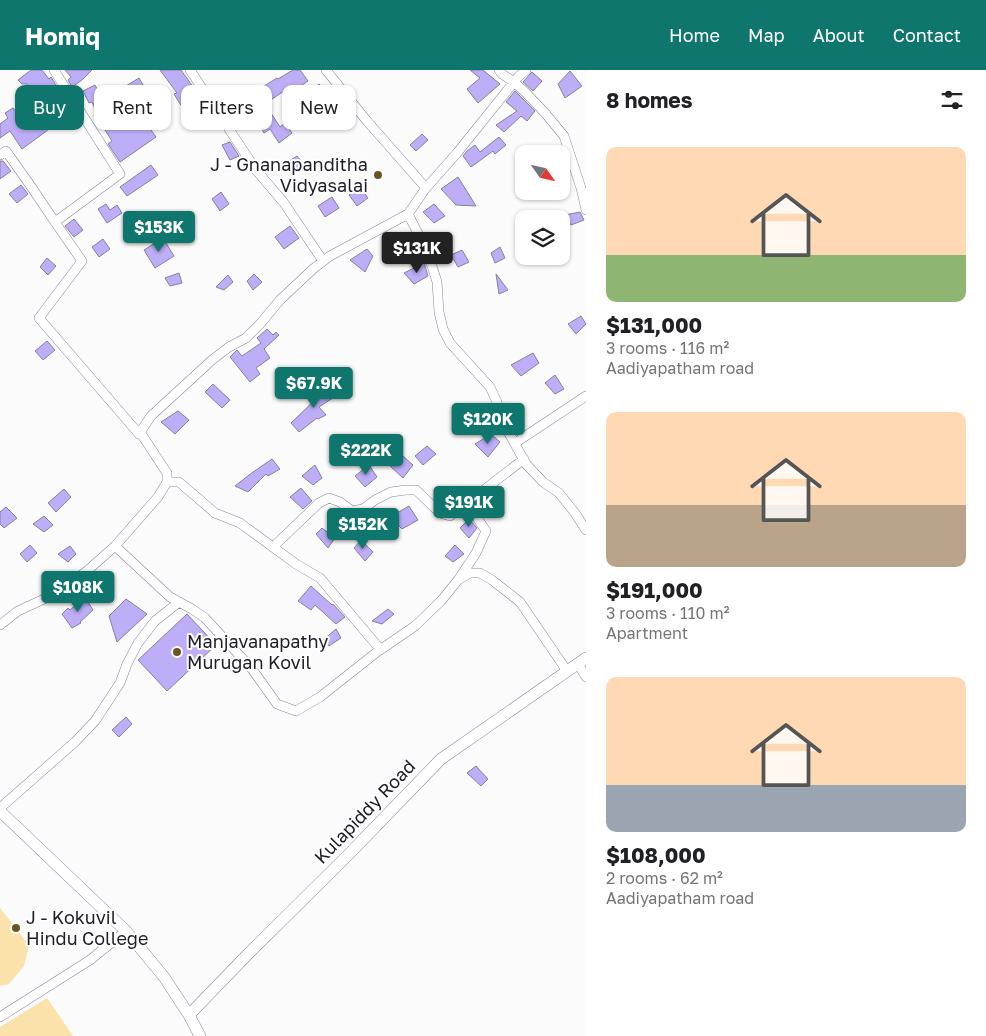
<!DOCTYPE html>
<meta charset="utf-8">
<style>
body{margin:0;font-family:"Golos Text",sans-serif;background:#f6f6f6;color:#202124;height:100vh;display:flex;flex-direction:column;font-size:19px;white-space:nowrap}
*{box-sizing:border-box;margin:0}
p{font-size:16px;color:#757577}
.icon{flex:none;width:28px;height:28px;fill:none;stroke:currentColor;stroke-width:2;stroke-linecap:round;stroke-linejoin:round}
.map{position:relative;flex:1;overflow:hidden}
.panel{display:flex;flex-direction:column;background:#fff;width:400px}
.panel>*{flex:none}
.hud{position:absolute;left:15px;top:15px;width:475px;height:45px;display:flex;gap:10px}
.needle{width:32px;rotate:124deg}
.tools{position:absolute;left:515px;top:75px;display:grid;gap:10px}
.tools a{display:grid;place-items:center;width:55px;height:55px;border-radius:10px;background:#fff;box-shadow:0 1px 4px #0004;font-size:25px}
.price{position:absolute;translate:-50% -42px;padding:0 11px;border-radius:5px;background:#0f766e;color:#fff;font-size:16px;line-height:32px;filter:drop-shadow(0 1px 2px #0008)}
.price::after{content:'';position:absolute;left:50%;top:30px;width:15px;height:11px;margin-left:-8px;background:inherit;clip-path:polygon(0 0,100% 0,50% 100%)}
.price.selected{background:#222;color:#fff}
ul{padding:0;list-style:none}
li{display:grid;align-content:center;gap:10px;height:265px;padding:0 20px}
li span{display:grid;place-items:center;height:155px;border-radius:10px;color:#555}
li>.icon{margin-inline-start:auto}
span .icon{width:90px;height:90px;fill:#fffc;stroke-width:1}
li b{font-size:21px}
h2{display:flex;justify-content:space-between;align-items:center;height:60px;padding:0 20px;font-size:21px}
.pill{padding:0 18px;border-radius:10px;background:#fff;box-shadow:0 1px 4px #0004;font-size:18px;line-height:45px}
.pill.selected{background:#0f766e;color:#fff}
header{display:flex;align-items:center;gap:30px;box-sizing:border-box;height:70px;padding:0 25px;background:#0f766e;color:#fff}
header strong{font-size:24px}
nav{display:flex;gap:28px;margin-inline-start:auto;font-size:18px}
main{display:flex;flex:1;min-height:0}
.map>svg:first-child{display:block}
.green{fill:#fae2aa}
.building{fill:#beadf7;stroke:#87809f}
.lines{fill:none;stroke-linecap:round;stroke-linejoin:round}
.minor-casing{stroke:#8983a1;stroke-width:10}
.major-casing{stroke:#8983a1;stroke-width:12}
.minor{stroke:#fff;stroke-width:9}
.major{stroke:#fff;stroke-width:11}
.poi-dot{fill:#6a5625;stroke:#fff;stroke-width:2}
.labels{text-anchor:middle;stroke-width:4;stroke-linejoin:round;paint-order:stroke}
.poi-label{font-size:18px;fill:#1f1c28;stroke:#fff;text-anchor:start}
.street-label{font-size:18px;fill:#1f1c28;stroke:#fff}
</style>
<header>
<strong>Homiq</strong>
<nav><a>Home</a><a>Map</a><a>About</a><a>Contact</a></nav>
</header>
<main>
<div class="map">
<svg width="586" height="966" viewBox="0 0 586 966">
<rect width="100%" height="100%" fill="#fbfbfb"/>
<path class="green" d="M0,838L29,875L24,896L9,914L0,916Z
M47,928L73,966H0V957Z"/>
<path class="building" d="M31,0H42L49,9L51,7L62,25L47,36L27,14H22L18,10Z
M65,0H92L82,10L72,17L68,10L71,7Z
M160,0H181L203,31L188,41L184,36L182,37L174,24L177,23Z
M293,0H300L308,11L296,19L293,15L272,29L269,24L240,41L233,30L250,19L253,23L277,8L278,9Z
M470,0H483L500,14L478,33L467,19L480,8Z
M570,1L582,16L565,28L558,14Z
M532,2L542,11L533,21L523,12Z
M139,8L145,18L132,26L126,16Z
M319,14L329,24L313,39L303,29Z
M95,15L106,36L96,41L92,32L89,33L83,21Z
M515,21L535,41L527,51L521,46L504,62L496,55L517,41L506,32Z
M35,24L56,54L22,79L10,61L0,68V54L8,48L5,43L13,38L22,50L24,49L26,52L29,50L32,54L43,47L29,28Z
M137,40L156,67L120,92L108,74L112,71L105,60L132,41L134,43Z
M271,43L280,57L285,53L292,63L279,73L270,59L264,63L257,51Z
M422,64L428,70L416,81L410,75Z
M499,67L506,75L495,84L493,81L471,97L463,86L467,81L475,75L480,82Z
M230,72L239,86L230,90L222,75Z
M297,86L302,92L294,104L283,95Z
M0,91H3L11,101L0,109Z
M151,95L158,105L127,126L120,117Z
M458,107L476,136L456,135L441,119Z
M21,115L28,124L17,133L9,124Z
M360,117L368,128L357,136L349,125Z
M221,122L229,134L220,141L212,129Z
M332,127L339,138L325,147L318,136Z
M106,134L110,140L117,135L122,143L107,153L98,139Z
M434,134L445,146L434,153L423,142Z
M580,142L584,150L571,155L565,145Z
M74,149L83,160L74,167L65,156Z
M290,156L299,168L284,179L275,167Z
M163,168L174,186L155,198L144,180Z
M103,169L110,179L99,187L92,177Z
M500,177L505,188L495,193L491,183Z
M367,179L373,186L365,202L350,190Z
M462,180L469,192L458,197L451,185Z
M47,188L56,196L48,205L40,197Z
M424,193L428,206L414,214L404,203Z
M179,203L182,213L170,216L165,208Z
M254,204L262,212L253,220L247,211Z
M496,204L508,220L499,224Z
M228,205L233,212L224,220L216,217Z
M581,246L586,254L576,264L568,254Z
M267,259L273,265L276,262L279,265L264,279L270,288L256,298L260,304L250,312L230,287L237,280L242,286L261,273L257,268Z
M47,271L55,280L43,290L35,281Z
M533,283L539,293L521,306L511,295Z
M555,305L564,319L555,324L545,313Z
M213,314L230,330L222,338L205,322Z
M326,314L336,326L319,337L326,345L318,349L317,348L299,362L291,353L317,328L314,326Z
M178,341L189,350L175,364L161,352Z
M491,364L500,372L488,387L475,374Z
M427,376L436,384L423,395L415,386Z
M403,386L413,395L403,408L390,396Z
M272,389L280,399L268,406L266,404L248,422L235,416L249,405Z
M315,395L322,408L313,415L302,406Z
M369,395L377,407L365,417L355,406Z
M301,418L312,431L303,439L290,427Z
M64,419L71,427L56,442L48,433Z
M409,436L418,450L402,459L390,447Z
M6,437L17,448L4,458L0,454V442Z
M44,446L53,455L44,462L33,454Z
M469,449L477,458L469,468L460,458Z
M322,458L335,468L328,478L316,464Z
M361,470L373,482L365,491L354,478Z
M30,475L37,483L27,492L20,484Z
M455,475L464,484L453,492L445,486Z
M70,476L76,484L68,492L58,484Z
M311,516L332,535L333,534L345,547L336,554L315,535L311,540L298,531Z
M85,527L93,540L80,552L81,553L72,558L62,544L68,538L70,540Z
M126,529L147,544L117,572L109,546Z
M388,539L394,544L382,554L372,551Z
M187,544L216,575L167,621L138,590Z
M336,559L341,568L329,576L322,571Z
M126,647L132,654L119,667L112,660Z
M476,696L488,709L481,716L467,703Z"/>
<g class="lines">
<defs>
<path id="minor" d="M54,0L120,104L55,152L82,191L39,248L139,364
M190,0L256,100L284,133L323,191
M326,0L367,51L426,118
M499,0L502,4L514,12L526,23L545,43L564,66L581,118L586,140
M526,0L518,7L457,83L426,118L408,144L426,179L432,196L437,212L439,242L443,259L450,273L490,317L497,332L500,347L526,394L543,412L559,423L575,443L586,460
M0,85L6,81L30,115L55,152
M515,373L586,326
M167,412H179L215,443L240,453L296,494L320,508L380,579
M115,476L170,527L192,539L205,548L252,599L277,634L296,641L320,627L377,582L415,556L441,531L458,510L470,503H480L492,510L520,532L567,601
M273,477L319,433L329,428L340,432L352,441L363,439L375,430L391,422L406,420H416L440,443L450,446L524,389
M460,507L476,483L486,461L467,433
M0,555L18,541L57,523L88,500L115,476L158,427L167,412V403L142,365L139,364L151,346L212,290L229,277L246,268L260,254L280,230L313,199L330,186L408,144
M578,594L586,607
M0,738L75,672L95,651L120,613L127,594L138,573L155,551L179,532
M0,947L90,890L126,861"/>
<path id="major" d="M0,741L126,861L164,907L189,945L200,966
M189,945L247,885L348,785L441,689L586,588"/>
</defs>
<use href="#minor" class="minor-casing"/>
<use href="#major" class="major-casing"/>
<use href="#minor" class="minor"/>
<use href="#major" class="major"/>
</g>
<g class="poi-dot">
<circle cx="378" cy="105" r="5"/>
<circle cx="177" cy="582" r="5"/>
<circle cx="16" cy="858" r="5"/>
</g>
<g class="labels">
<g class="poi-label">
<text x="368" y="101" text-anchor="end">J - Gnanapanditha<tspan x="368" dy="21">Vidyasalai</tspan></text>
<text x="187" y="578">Manjavanapathy<tspan x="187" dy="21">Murugan Kovil</tspan></text>
<text x="26" y="854">J - Kokuvil<tspan x="26" dy="21">Hindu College</tspan></text>
</g>
<g class="street-label">
<text transform="translate(365 742) rotate(-46)" y="6">Kulapiddy Road</text>
</g>
</g>
</svg>
<div class="tools">
<a><svg class="needle" viewBox="-14 -14 28 28"><path d="M0-13l5 13h-10z" fill="#e53935"/><path d="M0 13l5-13h-10z" fill="#757577"/></svg></a>
<a><svg class="icon" aria-label="layers" viewBox="0 0 24 24"><path d="M12 4l9 5-9 5-9-5zM3 14l9 5 9-5"/></svg></a>
</div>
<b class="price" style="left:159px;top:183px">$153K</b>
<b class="price selected" style="left:417px;top:204px">$131K</b>
<b class="price" style="left:314px;top:339px">$67.9K</b>
<b class="price" style="left:488px;top:375px">$120K</b>
<b class="price" style="left:366px;top:406px">$222K</b>
<b class="price" style="left:469px;top:458px">$191K</b>
<b class="price" style="left:363px;top:480px">$152K</b>
<b class="price" style="left:78px;top:543px">$108K</b>
<div class="hud">
<a class="pill selected">Buy</a>
<a class="pill">Rent</a>
<a class="pill">Filters</a>
<a class="pill">New</a>
</div>
</div>
<section class="panel">
<h2>8 homes<svg class="icon" aria-label="filters" viewBox="0 0 24 24"><path d="M4 7h16M4 17h16"/><circle cx="9" cy="7" r="2"/><circle cx="15" cy="17" r="2"/></svg></h2>
<ul>
<li><span style="background:linear-gradient(#ffd9b3 70%,#8fb573 0)"><svg class="icon" aria-label="home" viewBox="0 0 24 24"><path d="M3 11l9-7 9 7M6 9v11h12V9"/></svg></span><div><b>$131,000</b><p>3 rooms · 116 m²</p><p>Aadiyapatham road</p></div></li>
<li><span style="background:linear-gradient(#ffd9b3 60%,#b9a48a 0)"><svg class="icon" aria-label="home" viewBox="0 0 24 24"><path d="M3 11l9-7 9 7M6 9v11h12V9"/></svg></span><div><b>$191,000</b><p>3 rooms · 110 m²</p><p>Apartment</p></div></li>
<li><span style="background:linear-gradient(#ffd9b3 70%,#9aa5b1 0)"><svg class="icon" aria-label="home" viewBox="0 0 24 24"><path d="M3 11l9-7 9 7M6 9v11h12V9"/></svg></span><div><b>$108,000</b><p>2 rooms · 62 m²</p><p>Aadiyapatham road</p></div></li>
</ul>
</section>
</main>
